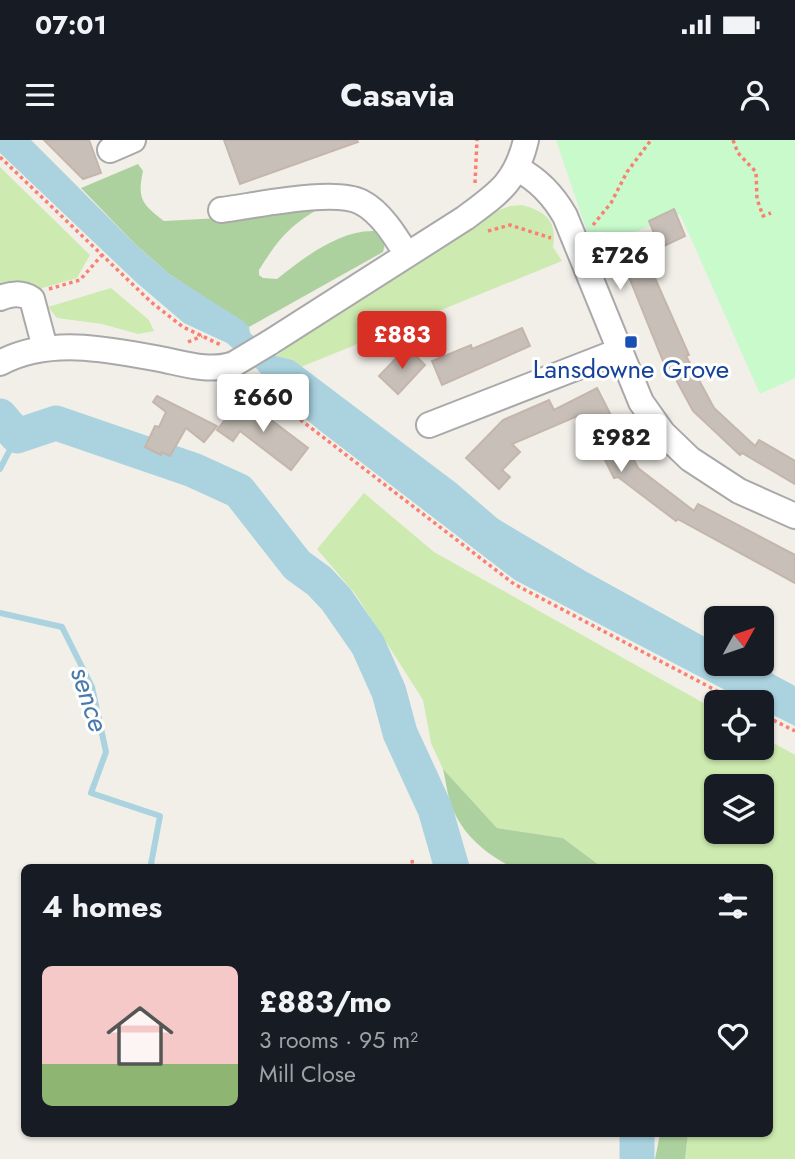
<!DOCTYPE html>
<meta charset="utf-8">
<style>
body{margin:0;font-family:Jost,sans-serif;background:#20242c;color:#f1f3f6;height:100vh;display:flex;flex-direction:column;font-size:26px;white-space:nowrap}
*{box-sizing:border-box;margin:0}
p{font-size:23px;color:#9ea1a6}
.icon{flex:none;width:38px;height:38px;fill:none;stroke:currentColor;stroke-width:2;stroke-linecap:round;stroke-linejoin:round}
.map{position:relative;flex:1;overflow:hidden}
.side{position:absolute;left:21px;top:724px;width:752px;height:273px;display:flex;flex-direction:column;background:#171b24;border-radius:10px;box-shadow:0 2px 5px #0004}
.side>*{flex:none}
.needle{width:46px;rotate:50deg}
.controls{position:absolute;left:704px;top:466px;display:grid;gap:14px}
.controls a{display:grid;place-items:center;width:70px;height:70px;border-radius:10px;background:#171b24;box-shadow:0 2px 5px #0004;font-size:35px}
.price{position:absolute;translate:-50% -60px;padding:0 16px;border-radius:7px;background:#fff;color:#222;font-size:23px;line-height:46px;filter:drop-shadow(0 2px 4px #0008)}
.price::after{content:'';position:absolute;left:50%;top:42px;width:21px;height:16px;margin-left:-10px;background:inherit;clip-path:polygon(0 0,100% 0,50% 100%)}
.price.on{background:#d93025;color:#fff}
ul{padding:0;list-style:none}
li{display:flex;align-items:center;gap:21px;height:175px;padding:0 21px}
li span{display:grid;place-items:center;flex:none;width:196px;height:140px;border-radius:10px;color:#555}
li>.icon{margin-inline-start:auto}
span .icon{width:84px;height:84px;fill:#fffc;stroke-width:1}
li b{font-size:30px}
h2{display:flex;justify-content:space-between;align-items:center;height:84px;padding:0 21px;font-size:30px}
.status{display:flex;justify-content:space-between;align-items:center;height:49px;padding:0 35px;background:#171b24;direction:ltr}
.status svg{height:19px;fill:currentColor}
header{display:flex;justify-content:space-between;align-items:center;height:91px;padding:0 21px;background:#171b24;font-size:32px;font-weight:700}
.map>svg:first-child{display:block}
.grass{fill:#cdebb0;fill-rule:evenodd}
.forest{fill:#add19e}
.park{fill:#c8facc}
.water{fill:#aad3df}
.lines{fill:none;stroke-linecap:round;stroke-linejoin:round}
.stream{stroke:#aad3df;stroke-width:6}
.river{stroke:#aad3df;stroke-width:35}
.building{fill:#c7bfb8;stroke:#c4b6ab;stroke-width:2}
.minor-casing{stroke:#a9a9a9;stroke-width:28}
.path{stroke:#fa8072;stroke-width:3.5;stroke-dasharray:3.5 3.5;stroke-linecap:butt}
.minor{stroke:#fff;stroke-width:24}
.minor-bridge-casing{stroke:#a9a9a9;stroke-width:28;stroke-linecap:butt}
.minor-bridge{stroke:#fff;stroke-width:24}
.transit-dot{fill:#1a4fb4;stroke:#fff;stroke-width:2.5}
.labels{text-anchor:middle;stroke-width:6;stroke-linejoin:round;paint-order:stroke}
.transit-label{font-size:26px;fill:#164399;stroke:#fff}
.water-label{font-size:28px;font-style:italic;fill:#4a7aab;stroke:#fff}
</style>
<div class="status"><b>07:01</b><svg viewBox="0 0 49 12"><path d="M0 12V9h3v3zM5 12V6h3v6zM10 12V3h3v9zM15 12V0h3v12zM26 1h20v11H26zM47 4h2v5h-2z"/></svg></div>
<header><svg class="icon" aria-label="menu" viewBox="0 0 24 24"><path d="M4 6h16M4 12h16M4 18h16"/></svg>Casavia<svg class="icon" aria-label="person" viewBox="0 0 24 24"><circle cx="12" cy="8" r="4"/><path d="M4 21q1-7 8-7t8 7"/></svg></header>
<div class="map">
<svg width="795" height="1019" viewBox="0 0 795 1019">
<rect width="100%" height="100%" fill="#f2efe9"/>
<path class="grass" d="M0,27L90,115L77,138L36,150L0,149Z
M522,65C547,72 557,81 553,107L562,121L301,227L293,220L276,216L351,159L491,73L510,66Z
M111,148L149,180L154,191L138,194L102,184L57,178L48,167Z
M364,353L434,412L716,570V607H761V596L795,615V1019H685L688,994H770V728H603L563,698L497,688L443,629L431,603L423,560L356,455L317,409ZM716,646H761V691H716Z"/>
<path class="forest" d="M138,24L143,31C137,59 142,64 164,81L220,78L324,66C291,84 279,98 259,130V135L263,138L277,139C302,119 339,90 374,91L385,104L383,112L249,187L169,134L134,103L81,48Z
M443,629L497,688L563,698L603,728H514C489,716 466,698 454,672C448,660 446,642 443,629Z
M660,994H688L685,1019H655Z"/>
<path class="park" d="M556,0H795V238L760,254L680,74L593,109Z"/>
<path class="water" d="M0,0H31L134,103L169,134L243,181L249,187L250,193L276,216L293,220L456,343L498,379L587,432L716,503V523H753L795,546V586L761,569V562H748L515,440L319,290L280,257L257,229L227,203L184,183L137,143L0,13Z"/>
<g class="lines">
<path class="stream" d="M0,329L17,296
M0,473L62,487L92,547L106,612L91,653L160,676L151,724L155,728"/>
<path class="river" d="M0,276L17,296L56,283L193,330L239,351L297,425L319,441L336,459L368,505L389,552L400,593L435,669L452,728
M637,1019V994"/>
</g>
<path class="building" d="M44,0H89L101,33L83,39Z
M224,0H357L358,2L240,44Z
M674,69L685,96L660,108L649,81Z
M646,118L689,215L686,216L714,268L755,306L759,300L795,321V344L742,313L740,315L693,271L668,225L665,226L625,127Z
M522,188L530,206L442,245L432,221L471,205L472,209Z
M407,207L425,225L398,254L379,236Z
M597,248L638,328L694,371L698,364L795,415V443L678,379L676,381L618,337L614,338L582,274L512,304L520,312L502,330L510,337L499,349L466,318L503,280L549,260L554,270Z
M157,256L217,286L204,302L186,288L170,316L162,312L161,315L145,307L155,286L159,287L166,272L153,262Z
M242,258L308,308L291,330L240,291L233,301L217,290Z"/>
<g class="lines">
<defs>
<path id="minor" d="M110,10L133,0
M518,29C539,40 553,55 565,76L641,262L663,293L690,319L739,351L795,376
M221,70C254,66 334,48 361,62C381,72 396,97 407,115
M0,158C11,154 21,152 32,159L45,208
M269,203L465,78C499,53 516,42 526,0
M0,223C50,196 112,210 165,220C188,225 212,232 234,224
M429,285L619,211"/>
</defs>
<use href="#minor" class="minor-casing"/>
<path class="path" d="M733,0L738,13L756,32L757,59L763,76L771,73
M0,17L151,162L183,187L221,205
M475,43L477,0
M593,85L611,63L627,32L651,0
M488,91L510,85L551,98
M49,149L80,140L102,115
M188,202L202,196
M256,235L289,271L514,444L738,562
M761,574L795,591
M412,720L413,728"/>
<use href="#minor" class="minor"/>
<defs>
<path id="minor-bridge" d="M234,224L269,203"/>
</defs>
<use href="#minor-bridge" class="minor-bridge-casing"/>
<use href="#minor-bridge" class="minor-bridge"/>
</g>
<rect class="transit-dot" x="624" y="195" width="14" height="14" rx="3.5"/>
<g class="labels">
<g class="transit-label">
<text x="631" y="238">Lansdowne Grove</text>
</g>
<g class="water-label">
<text transform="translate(90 559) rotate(72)" y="10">sence</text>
</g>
</g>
</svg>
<div class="controls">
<a><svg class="needle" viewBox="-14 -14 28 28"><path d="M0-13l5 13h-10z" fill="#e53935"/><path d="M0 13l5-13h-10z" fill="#9ea1a6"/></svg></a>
<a><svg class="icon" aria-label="locate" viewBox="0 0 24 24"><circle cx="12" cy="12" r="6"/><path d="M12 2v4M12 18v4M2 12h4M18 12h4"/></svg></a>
<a><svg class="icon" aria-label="layers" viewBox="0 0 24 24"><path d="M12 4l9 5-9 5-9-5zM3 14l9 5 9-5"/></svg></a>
</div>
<b class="price" style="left:620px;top:152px">£726</b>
<b class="price on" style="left:402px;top:231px">£883</b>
<b class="price" style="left:263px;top:294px">£660</b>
<b class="price" style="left:621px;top:334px">£982</b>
<section class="side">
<h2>4 homes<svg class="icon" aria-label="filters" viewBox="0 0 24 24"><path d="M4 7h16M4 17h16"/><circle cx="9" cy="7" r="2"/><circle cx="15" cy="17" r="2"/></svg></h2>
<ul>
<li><span style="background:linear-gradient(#f6c9c9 70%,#8fb573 0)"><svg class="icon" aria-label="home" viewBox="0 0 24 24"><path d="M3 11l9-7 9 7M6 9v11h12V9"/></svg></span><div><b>£883/mo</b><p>3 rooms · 95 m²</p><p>Mill Close</p></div><svg class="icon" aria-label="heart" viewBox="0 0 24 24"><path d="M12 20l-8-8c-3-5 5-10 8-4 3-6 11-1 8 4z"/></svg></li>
</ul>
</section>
</div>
